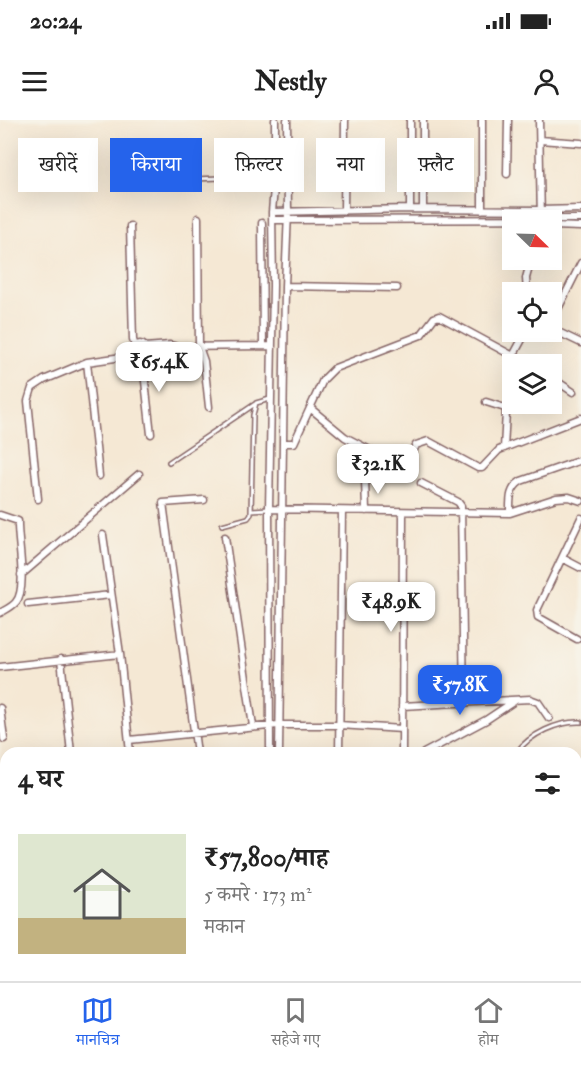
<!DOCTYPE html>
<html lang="hi">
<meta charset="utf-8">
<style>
body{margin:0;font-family:"IM FELL Double Pica","Noto Serif Devanagari",serif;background:#f6f6f6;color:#222;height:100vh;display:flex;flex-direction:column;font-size:22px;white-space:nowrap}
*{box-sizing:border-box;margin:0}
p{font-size:20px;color:#767676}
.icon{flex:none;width:33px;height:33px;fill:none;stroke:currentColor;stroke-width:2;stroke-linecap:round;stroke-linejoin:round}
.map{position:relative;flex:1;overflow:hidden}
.details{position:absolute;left:0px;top:627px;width:582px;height:234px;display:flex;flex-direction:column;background:#fff;border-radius:18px 18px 0 0;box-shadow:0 6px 24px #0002}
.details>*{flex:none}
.top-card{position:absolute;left:18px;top:18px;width:546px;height:54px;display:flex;gap:12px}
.needle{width:39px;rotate:113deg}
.fabs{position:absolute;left:502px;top:90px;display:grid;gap:12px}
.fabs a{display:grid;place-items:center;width:60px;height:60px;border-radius:0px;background:#fff;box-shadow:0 6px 24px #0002;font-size:30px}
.price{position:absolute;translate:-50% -51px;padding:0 14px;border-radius:12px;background:#fff;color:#222;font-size:20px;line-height:39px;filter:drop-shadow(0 2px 3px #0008)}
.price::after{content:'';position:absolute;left:50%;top:36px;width:18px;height:14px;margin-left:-9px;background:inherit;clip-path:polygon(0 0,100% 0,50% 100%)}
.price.current{background:#2563eb;color:#fff}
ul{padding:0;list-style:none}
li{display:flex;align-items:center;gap:18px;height:150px;padding:0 18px}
li span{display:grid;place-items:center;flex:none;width:168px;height:120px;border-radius:0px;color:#555}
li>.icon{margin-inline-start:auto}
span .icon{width:72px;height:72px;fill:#fffc;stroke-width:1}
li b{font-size:26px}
h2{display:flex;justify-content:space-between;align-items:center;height:72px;padding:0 18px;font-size:26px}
.tag{padding:0 21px;border-radius:0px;background:#fff;box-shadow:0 6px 24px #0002;font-size:21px;line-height:54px}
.tag.current{background:#2563eb;color:#fff}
.status{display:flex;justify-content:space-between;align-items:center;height:42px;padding:0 30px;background:#fff;direction:ltr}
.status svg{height:16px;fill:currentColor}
header{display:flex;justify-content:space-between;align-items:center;height:78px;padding:0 18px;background:#fff;font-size:27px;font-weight:700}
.tab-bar{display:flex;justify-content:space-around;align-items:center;height:84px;border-top:2px solid #e0e0e0;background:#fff;font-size:16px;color:#767676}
.tab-bar a{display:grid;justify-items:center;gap:3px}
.tab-bar .current{color:#2563eb}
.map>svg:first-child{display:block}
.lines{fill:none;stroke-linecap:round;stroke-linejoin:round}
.lane-casing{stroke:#866566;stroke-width:6}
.street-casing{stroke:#866566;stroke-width:9}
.lane{stroke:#fff;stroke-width:3}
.street{stroke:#fff;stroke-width:6}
</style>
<div class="status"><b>20:24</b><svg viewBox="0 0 49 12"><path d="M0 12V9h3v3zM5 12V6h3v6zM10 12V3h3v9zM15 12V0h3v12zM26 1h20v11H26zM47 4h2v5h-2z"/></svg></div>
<header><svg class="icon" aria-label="menu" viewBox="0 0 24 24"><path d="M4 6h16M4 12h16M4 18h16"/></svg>Nestly<svg class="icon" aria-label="person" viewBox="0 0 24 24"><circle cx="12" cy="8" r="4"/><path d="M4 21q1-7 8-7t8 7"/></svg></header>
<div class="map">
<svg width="581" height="861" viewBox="0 0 581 861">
<rect width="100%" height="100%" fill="#f7f3e8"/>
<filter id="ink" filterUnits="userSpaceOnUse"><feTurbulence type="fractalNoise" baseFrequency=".0167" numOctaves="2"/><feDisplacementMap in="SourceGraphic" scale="12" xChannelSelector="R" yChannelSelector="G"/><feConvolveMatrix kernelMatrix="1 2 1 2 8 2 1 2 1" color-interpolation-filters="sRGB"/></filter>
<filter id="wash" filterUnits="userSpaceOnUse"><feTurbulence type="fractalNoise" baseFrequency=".008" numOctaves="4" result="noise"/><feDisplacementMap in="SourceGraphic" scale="24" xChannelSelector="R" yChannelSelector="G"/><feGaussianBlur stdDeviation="1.35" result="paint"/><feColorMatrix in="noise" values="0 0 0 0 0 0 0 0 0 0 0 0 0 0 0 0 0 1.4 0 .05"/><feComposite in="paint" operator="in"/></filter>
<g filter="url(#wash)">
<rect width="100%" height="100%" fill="#f5e8d4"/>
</g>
<g filter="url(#ink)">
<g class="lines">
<defs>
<path id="lane" d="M165,60L275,56
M169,342L255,284
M252,390L268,389
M222,405L248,398L251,394L253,295L256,283L270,279
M516,633C530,614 558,601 581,602
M576,644H581"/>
<path id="street" d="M410,0V89
M423,0V89
M482,0V90
M539,0L541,100
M540,20L581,23
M507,54L508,0
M344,91L345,0
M272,92L410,89L540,90L581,89
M198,98L199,227L204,241L209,287
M273,100L581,99
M262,103L263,225
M130,106L133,220L135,226
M552,106L581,107
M285,166L397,168
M527,172L526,158L531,140
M552,201L581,143
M552,209L581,223
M526,212L513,236L439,196L434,198L421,215L335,248L323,260L310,288L345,317L400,346L408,344L416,325L428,321L478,348H482L499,330L581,298
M134 230a6 6 0 1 1 12 0a6 6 0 1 1-12 0Z
M145,227L170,225L178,227L272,226
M145,233L171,231L177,227
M142,235L151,314
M513,236L529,244
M87,242L99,356
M552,258L573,272
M486,282L505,288L506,292L504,328
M284,323H294L310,288
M365,359L366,391
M421,363L458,382L461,386L464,583
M38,379L28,281L32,268L44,260L87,242L136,235
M269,389L510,393L556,378L569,377L581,381
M510,393C510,379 509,369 521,361L581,340
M0,395L18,401C17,420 28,468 16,482C12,487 5,490 0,493
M103,415L120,534L130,633
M225,417L253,606
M562,438L581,448
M21,455L139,354
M28,484L111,475
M577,519L538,497L537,490L581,398
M61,539L71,633
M0,547L120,534
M402,586L530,579L538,582L549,598
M0,588L4,619
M129,620L278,605H339L402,609
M197,633L163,383L204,380
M270,633L269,389L273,165L272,92L275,56V0
M279,633L285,166L288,92L287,0
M339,633L342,391
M402,633L403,392
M424,633L486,600L516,580
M576,655L581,654
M576,669L581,668
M0,672H6
M576,781L581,778
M0,797L6,854
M6,855L7,861
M34,855L35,861
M95,855L96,861
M158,855L159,861
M219,855L220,861
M280,855L281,861
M349,855V861
M398,861L400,855
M483,861L486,855
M492,861L495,855
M540,861L542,855"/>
</defs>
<use href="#lane" class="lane-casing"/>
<use href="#street" class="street-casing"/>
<use href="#lane" class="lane"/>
<use href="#street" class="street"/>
</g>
</g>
</svg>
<div class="fabs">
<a><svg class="needle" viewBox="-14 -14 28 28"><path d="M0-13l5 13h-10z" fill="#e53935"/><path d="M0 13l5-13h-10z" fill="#767676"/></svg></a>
<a><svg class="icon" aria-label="locate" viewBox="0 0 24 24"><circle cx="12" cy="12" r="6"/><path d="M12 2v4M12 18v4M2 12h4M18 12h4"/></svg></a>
<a><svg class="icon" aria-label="layers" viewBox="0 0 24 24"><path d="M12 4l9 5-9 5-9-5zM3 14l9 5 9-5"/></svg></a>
</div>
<b class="price" style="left:159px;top:273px">₹65.4K</b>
<b class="price" style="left:378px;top:375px">₹32.1K</b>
<b class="price" style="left:391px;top:513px">₹48.9K</b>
<b class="price current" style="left:460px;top:596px">₹57.8K</b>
<div class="top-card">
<a class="tag">खरीदें</a>
<a class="tag current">किराया</a>
<a class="tag">फ़िल्टर</a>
<a class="tag">नया</a>
<a class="tag">फ़्लैट</a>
</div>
<section class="details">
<h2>4 घर<svg class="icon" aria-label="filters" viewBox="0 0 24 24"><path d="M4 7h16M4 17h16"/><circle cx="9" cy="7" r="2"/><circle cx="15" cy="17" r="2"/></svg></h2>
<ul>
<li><span style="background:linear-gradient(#dfe7d0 70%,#c2b280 0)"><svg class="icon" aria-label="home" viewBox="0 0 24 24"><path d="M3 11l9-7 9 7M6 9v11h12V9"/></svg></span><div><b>₹57,800/माह</b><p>5 कमरे · 173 m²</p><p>मकान</p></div></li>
</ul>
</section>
</div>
<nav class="tab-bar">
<a class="current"><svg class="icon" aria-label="map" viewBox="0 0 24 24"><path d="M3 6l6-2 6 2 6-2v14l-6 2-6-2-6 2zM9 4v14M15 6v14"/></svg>मानचित्र</a>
<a><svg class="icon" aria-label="saved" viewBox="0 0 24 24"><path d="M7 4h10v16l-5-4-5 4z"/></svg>सहेजे गए</a>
<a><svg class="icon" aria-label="home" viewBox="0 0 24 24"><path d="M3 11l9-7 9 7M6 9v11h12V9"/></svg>होम</a>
</nav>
